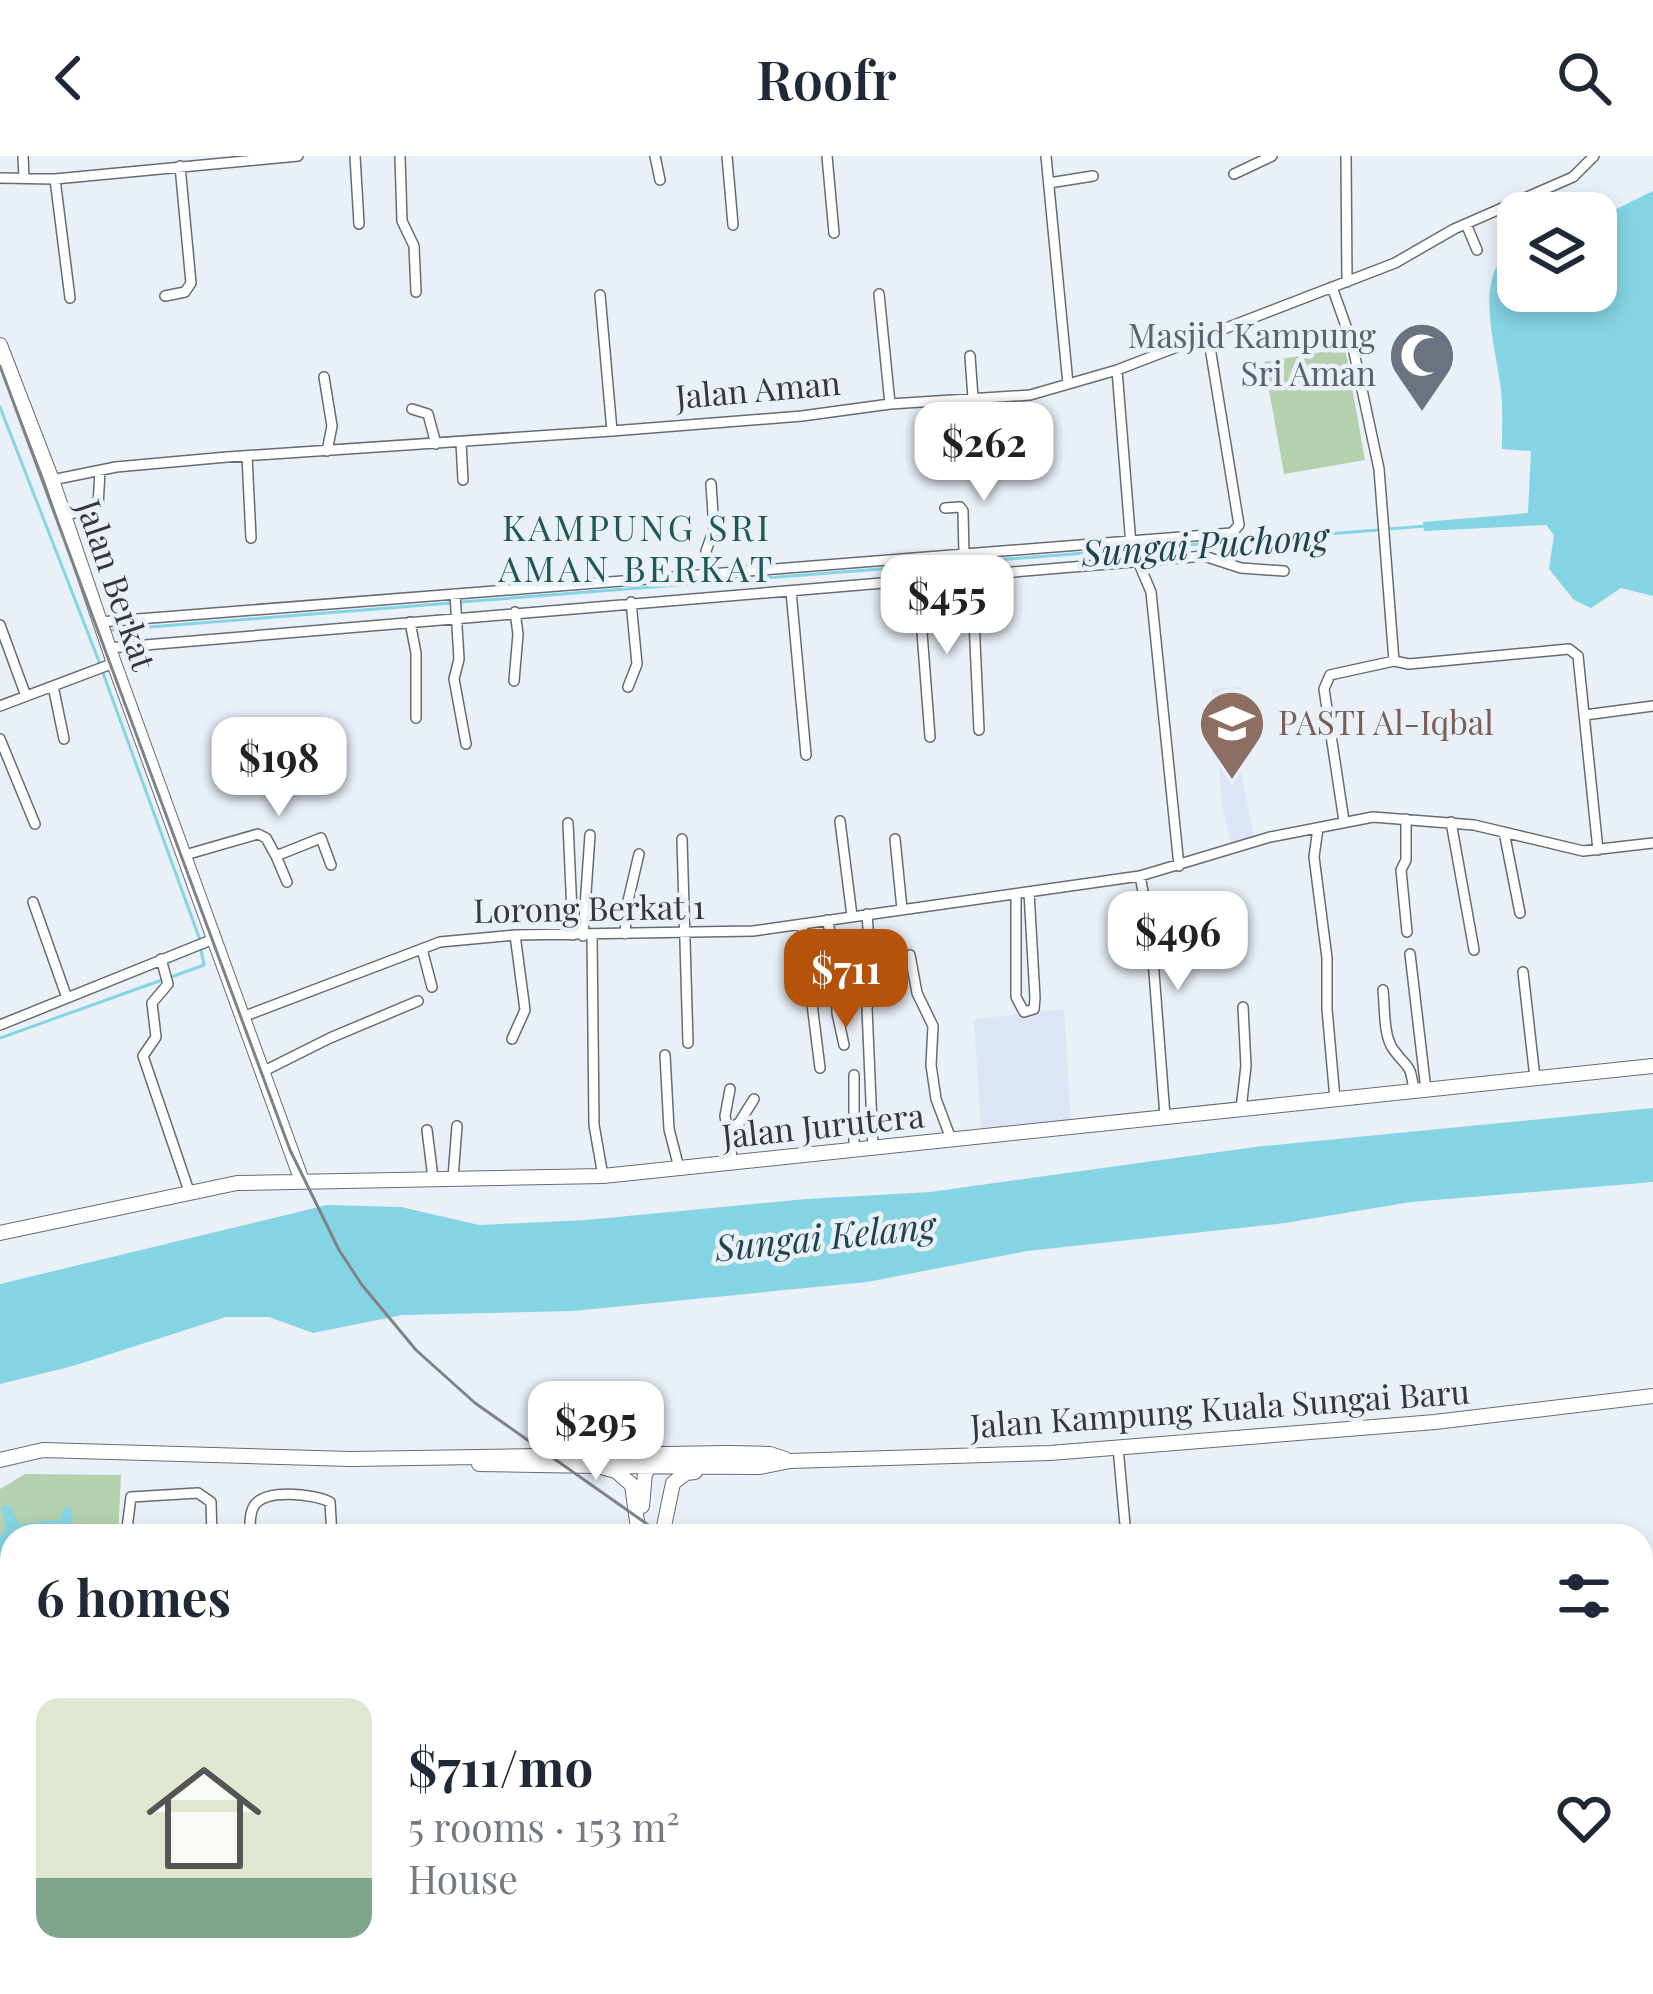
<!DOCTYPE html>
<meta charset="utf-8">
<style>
body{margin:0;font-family:"Playfair Display",serif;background:#f2f2f3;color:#1f2937;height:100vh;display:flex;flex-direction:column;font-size:45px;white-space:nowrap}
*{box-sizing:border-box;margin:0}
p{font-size:39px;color:#747a83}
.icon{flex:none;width:66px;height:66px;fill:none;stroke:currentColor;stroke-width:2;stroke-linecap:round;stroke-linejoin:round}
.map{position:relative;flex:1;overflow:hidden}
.panel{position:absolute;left:0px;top:1368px;width:1653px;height:471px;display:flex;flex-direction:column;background:#fff;border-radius:36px 36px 0 0;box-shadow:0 6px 18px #0003}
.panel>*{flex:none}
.controls{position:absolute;left:1497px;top:36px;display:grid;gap:24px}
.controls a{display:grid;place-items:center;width:120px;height:120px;border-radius:24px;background:#fff;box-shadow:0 6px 18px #0003;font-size:60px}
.price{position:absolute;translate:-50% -102px;padding:0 27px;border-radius:24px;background:#fff;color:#222;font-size:39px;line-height:78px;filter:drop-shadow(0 3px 6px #0008)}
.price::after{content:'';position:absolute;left:50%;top:72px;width:36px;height:27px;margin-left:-18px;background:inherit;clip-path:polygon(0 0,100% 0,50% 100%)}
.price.selected{background:#b45309;color:#fff}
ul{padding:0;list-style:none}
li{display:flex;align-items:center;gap:36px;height:300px;padding:0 36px}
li+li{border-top:3px solid #e0e1e3}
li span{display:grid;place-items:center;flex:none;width:336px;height:240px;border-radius:24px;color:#555}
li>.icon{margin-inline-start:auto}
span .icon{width:144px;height:144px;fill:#fffc;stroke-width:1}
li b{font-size:51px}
h2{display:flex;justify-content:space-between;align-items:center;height:144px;padding:0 36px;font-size:51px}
header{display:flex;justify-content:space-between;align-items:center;height:156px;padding:0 36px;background:#fff;font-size:54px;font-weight:600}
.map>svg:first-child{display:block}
.built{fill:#dbe5f4}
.green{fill:#b4d0ac}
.water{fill:#85d4e3}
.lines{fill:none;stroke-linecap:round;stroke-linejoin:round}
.stream{stroke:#85d4e3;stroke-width:3}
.street-casing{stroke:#676c73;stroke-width:12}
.secondary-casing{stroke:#676c73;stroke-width:16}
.highway-casing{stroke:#b67a2c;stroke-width:20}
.street{stroke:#fff;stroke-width:9}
.secondary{stroke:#fff;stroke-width:14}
.highway{stroke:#fc9e25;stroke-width:16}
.tram{stroke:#7f8388;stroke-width:3}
.labels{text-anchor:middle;stroke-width:9;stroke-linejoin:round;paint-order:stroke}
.worship-label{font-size:33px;fill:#5b616d;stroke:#e9f0f8;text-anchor:end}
.street-label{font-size:33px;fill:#35373a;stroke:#e9f0f8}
.education-label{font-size:33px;fill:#785e54;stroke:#e9f0f8;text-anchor:start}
.neighbourhood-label{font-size:36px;letter-spacing:3px;fill:#1e5958;stroke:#e9f0f8}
.water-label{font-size:36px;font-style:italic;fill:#1e444b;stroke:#e9f0f8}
</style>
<header><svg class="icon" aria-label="back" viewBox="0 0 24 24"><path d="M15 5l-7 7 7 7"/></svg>Roofr<svg class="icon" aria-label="search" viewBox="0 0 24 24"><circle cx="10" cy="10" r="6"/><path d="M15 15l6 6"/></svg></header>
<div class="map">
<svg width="1653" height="1838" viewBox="0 0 1653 1838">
<rect width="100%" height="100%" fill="#e9f0f8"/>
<path class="built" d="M1240,531L1251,599L1238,603L1255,684L1231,688L1222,649L1212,533Z
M1064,853L1071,964L981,974L974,863Z
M1653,1488V1654H1641V1489Z"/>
<path class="green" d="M1345,192L1365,304L1284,318L1264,206Z
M25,1318L121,1319L118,1380H12V1462L0,1465V1333Z"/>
<path class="water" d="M1653,35V440L1621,432L1591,452L1574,444L1549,413L1554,379L1546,369L1424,375L1423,366L1528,357L1531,295L1502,293C1502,273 1503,254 1501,234C1497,195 1469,110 1518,92V135H1596V63Z
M1653,952V1026L1411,1046L1285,1067L1027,1095L867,1126L572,1155L402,1159L313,1177L269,1161H226L73,1210L0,1228V1128L327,1049L401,1051L479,1069L586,1064L806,1043L930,1036L1255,991Z
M5,1349L11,1351L19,1368L60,1363L64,1352L71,1351L73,1380H12V1448L0,1450V1380L6,1373L1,1351Z"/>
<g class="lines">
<path class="stream" d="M0,251L100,508
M1388,373L1426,370
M461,446L1378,374
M112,474L451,447
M103,517L200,784
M171,821L204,809L201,794
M0,882L162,824"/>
<defs>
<path id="street" d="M23,0L24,22
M355,0L359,68
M400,0L402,65L414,90L416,136
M655,0L660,24
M727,0L733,69
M827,0L834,77
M1046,0L1068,228
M1346,0L1347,126
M1234,18L1272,0
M0,22L55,23L298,0
M55,23L70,142
M1049,27L1093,20
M1466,68L1477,94
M1332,131L1352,187L1379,313L1394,505
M879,138L890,248
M600,139L612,275
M165,140L185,136L191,127L180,10
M970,200L973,242
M1117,214L1131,389L1151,436L1179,710
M324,221L332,270L327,295
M412,253L428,258L436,288
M461,286L463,324
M247,300L251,382
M52,324L116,311L227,301L612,275L802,260L890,248L1030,239L1117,214L1395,107L1454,73L1573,21L1594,0
M711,328L714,373L706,395L711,417
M945,352L960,351L963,355L964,399
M64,360L98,350L100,315
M972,420L979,574
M918,424L930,581
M791,435L806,599
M455,438L459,503L454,523L466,588
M100,466L1232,377L1239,369L1208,179
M410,466L416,497V562
M0,469L26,540
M109,492L1204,400L1241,412L1284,415
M514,525L518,478L515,456
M53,530L64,583
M628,531L637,508L631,446
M0,550L114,507
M1585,559L1653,550
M0,583L35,668
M1406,663V704L1401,714L1407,776
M840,665L852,760
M1344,665L1324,533L1330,519L1394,505L1409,508L1569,493L1578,500L1598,694
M1451,666L1474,794
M568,667L573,779
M1318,672L1314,701L1327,802V853L1335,943
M1504,676L1520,757
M682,683L688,887
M895,683L902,753
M185,699L258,678L266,682L276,700L321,682L331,709
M276,700L287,726
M1140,720L1151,777L1165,960
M1016,738V841L1024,856L1034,853L1035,842L1029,736
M33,746L67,842
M867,758L872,831L867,852L873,992
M827,764L836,798L837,857L844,889
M802,768L820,912
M625,778L627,749L639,698
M592,779L594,969L603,1020
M583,780L590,679
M422,793L432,831
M1410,798L1426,934
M910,799L917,837L933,870L931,909L936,943L951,983
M161,803L168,828L152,847L156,881L143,900L189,1035
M1523,816L1535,922
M1383,834C1385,850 1383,879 1393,893C1408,914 1410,905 1414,935
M245,860L440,786L515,779L753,775L1140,720L1270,681L1373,661L1474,669L1583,695L1653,687
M0,869L216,782
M512,883L525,854L515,779
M665,899L669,973L679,1012
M264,915L330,882L418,845
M854,919V994
M730,933L725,960L733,1007
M1241,953L1246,910L1243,851
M427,974L433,1022
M727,974L739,967L754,943
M453,1022L457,970
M1118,1291L1126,1380
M126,1380L131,1341L198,1337L211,1346L212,1380
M250,1380C250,1371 249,1358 254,1350C265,1332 314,1338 330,1346L332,1380
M0,1477L12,1475
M1641,1479L1653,1478
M0,1824H12
M128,1827L399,1838
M410,1838L411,1827
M498,1838L499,1827"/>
<path id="secondary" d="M0,189L52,324L114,507L302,1025
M0,1077L237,1027L603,1020L1653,910
M0,1304L43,1294L351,1303L728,1297L770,1298L785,1303
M479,1308L597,1310L616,1315L632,1329L639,1380
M597,1310L760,1311L790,1305L1050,1297L1435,1266L1653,1240
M642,1350L645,1317L651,1310
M662,1380L673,1327L686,1317L695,1316
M614,1838L624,1827
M636,1838V1827
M655,1838V1827"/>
<path id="highway" d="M1641,1717L1653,1716
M1641,1755L1653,1754
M671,1827L682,1838
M972,1838L1027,1827
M1105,1838L1150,1827"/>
</defs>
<use href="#street" class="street-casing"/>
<use href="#secondary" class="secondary-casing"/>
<use href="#highway" class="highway-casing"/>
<use href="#street" class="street"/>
<use href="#secondary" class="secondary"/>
<use href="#highway" class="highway"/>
<path class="tram" d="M0,210L290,994L339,1094L362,1129L416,1194L475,1247L664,1380
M767,1838L768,1827"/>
</g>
<defs>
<symbol id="mosque-pin" viewBox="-11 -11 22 30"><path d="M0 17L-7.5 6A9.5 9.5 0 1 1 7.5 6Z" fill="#6b7280" stroke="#e9f0f8"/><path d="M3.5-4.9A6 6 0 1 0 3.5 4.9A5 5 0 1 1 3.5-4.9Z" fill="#fff"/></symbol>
<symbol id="school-pin" viewBox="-11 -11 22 30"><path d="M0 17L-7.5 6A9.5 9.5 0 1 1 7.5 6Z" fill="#8d6e63" stroke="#e9f0f8"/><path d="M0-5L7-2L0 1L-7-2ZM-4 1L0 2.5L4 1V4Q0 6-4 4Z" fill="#fff"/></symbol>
</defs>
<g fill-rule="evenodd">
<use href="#mosque-pin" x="1384" y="161" width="76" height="104"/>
<use href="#school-pin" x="1194" y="529" width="76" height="104"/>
</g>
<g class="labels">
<g class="worship-label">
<text x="1376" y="192">Masjid Kampung<tspan x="1376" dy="38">Sri Aman</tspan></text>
</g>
<g class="street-label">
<text transform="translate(758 234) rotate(-5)" y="12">Jalan Aman</text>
<text transform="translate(116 429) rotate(71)" y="12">Jalan Berkat</text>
<text transform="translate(589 753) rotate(-1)" y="12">Lorong Berkat 1</text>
<text transform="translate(823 970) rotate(-6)" y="12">Jalan Jurutera</text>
<text transform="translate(1220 1253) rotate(-4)" y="12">Jalan Kampung Kuala Sungai Baru</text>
</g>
<g class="education-label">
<text x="1278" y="579">PASTI Al-Iqbal</text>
</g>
<g class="neighbourhood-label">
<text x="637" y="385">KAMPUNG SRI<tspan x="637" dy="41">AMAN BERKAT</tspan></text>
</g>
<g class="water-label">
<text transform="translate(1205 389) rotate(-4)" y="13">Sungai Puchong</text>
<text transform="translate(825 1081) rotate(-6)" y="13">Sungai Kelang</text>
</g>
</g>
</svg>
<div class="controls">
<a><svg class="icon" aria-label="layers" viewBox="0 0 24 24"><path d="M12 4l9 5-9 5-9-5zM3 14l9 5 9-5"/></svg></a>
</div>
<b class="price" style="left:984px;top:348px">$262</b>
<b class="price" style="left:947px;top:501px">$455</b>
<b class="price" style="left:279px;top:663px">$198</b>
<b class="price" style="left:1178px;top:837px">$496</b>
<b class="price selected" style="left:846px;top:875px">$711</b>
<b class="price" style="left:596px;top:1327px">$295</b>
<section class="panel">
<h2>6 homes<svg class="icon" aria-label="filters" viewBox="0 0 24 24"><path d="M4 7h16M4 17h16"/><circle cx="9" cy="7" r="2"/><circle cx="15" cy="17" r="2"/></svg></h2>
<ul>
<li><span style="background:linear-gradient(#dfe7d0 75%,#7fa58c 0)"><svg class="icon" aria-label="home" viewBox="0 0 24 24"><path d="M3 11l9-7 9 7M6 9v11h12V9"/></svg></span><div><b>$711/mo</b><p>5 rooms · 153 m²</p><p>House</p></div><svg class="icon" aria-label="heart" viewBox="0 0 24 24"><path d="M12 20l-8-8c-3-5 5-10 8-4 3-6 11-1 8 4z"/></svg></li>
</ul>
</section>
</div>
